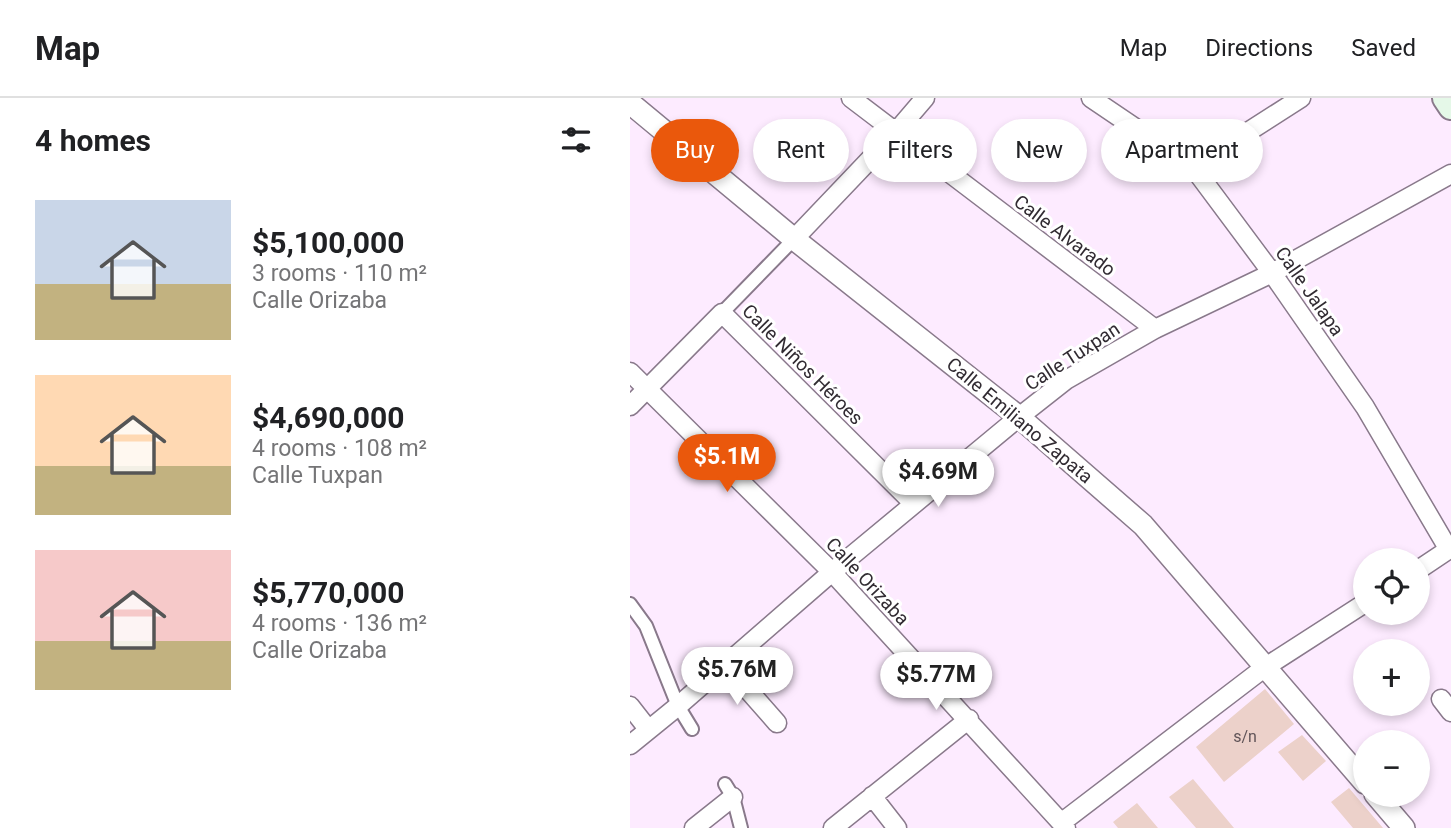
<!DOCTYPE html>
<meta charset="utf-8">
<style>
body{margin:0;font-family:Roboto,sans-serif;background:#f2f2f2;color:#202124;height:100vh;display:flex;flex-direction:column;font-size:26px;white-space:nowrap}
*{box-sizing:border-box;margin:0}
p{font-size:23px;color:#757577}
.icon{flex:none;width:38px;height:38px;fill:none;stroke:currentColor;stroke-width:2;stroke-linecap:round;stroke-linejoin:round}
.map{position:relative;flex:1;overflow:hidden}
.details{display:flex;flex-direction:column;background:#fff;width:630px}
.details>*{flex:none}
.guide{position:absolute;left:21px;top:21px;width:665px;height:63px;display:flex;gap:14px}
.controls{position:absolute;left:723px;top:450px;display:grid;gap:14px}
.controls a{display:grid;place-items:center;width:77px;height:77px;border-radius:50%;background:#fff;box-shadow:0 4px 10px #0003;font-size:35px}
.price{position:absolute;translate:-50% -60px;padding:0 16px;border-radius:24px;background:#fff;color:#222;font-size:23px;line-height:46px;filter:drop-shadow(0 2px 4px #0008)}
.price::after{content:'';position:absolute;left:50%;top:42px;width:21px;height:16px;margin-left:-10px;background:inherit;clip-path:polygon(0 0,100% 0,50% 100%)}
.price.active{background:#ea580c;color:#fff}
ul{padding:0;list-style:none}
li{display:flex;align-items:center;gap:21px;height:175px;padding:0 35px}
li span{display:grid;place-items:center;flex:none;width:196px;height:140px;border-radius:0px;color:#555}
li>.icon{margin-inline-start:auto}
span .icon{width:84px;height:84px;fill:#fffc;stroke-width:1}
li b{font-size:30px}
h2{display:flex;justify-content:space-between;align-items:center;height:84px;padding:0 35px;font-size:30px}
.pill{padding:0 24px;border-radius:32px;background:#fff;box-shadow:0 4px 10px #0003;font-size:24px;line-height:63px}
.pill.active{background:#ea580c;color:#fff}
header{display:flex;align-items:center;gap:42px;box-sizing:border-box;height:98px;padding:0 35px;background:#fff;border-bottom:2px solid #e0e0e0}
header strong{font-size:33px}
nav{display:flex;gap:38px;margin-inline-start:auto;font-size:24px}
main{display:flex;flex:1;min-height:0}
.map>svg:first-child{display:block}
.building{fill:#ecd1ca}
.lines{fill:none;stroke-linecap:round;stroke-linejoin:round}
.pedestrian-casing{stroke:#89798b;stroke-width:16}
.minor-casing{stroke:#89798b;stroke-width:21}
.tertiary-casing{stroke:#89798b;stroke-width:24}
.secondary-casing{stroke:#89798b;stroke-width:28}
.pedestrian{stroke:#fff;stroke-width:12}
.minor{stroke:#fff;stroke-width:18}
.tertiary{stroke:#fff;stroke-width:21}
.secondary{stroke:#e5f8e8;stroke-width:24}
.labels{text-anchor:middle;stroke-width:6;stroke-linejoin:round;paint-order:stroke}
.number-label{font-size:16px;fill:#605458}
.street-label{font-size:19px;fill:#312b32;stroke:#fff}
</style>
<header>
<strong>Map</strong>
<nav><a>Map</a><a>Directions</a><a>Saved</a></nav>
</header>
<main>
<section class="details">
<h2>4 homes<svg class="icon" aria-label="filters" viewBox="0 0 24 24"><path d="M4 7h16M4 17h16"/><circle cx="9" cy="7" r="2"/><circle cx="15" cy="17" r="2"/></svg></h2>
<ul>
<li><span style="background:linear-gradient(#c9d6e8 60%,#c2b280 0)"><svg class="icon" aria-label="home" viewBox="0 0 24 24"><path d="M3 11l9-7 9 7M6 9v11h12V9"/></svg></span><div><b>$5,100,000</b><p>3 rooms · 110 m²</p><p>Calle Orizaba</p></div></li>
<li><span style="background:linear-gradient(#ffd9b3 65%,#c2b280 0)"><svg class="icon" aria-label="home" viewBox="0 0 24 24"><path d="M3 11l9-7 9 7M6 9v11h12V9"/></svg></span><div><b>$4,690,000</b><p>4 rooms · 108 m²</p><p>Calle Tuxpan</p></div></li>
<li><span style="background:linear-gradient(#f6c9c9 65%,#c2b280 0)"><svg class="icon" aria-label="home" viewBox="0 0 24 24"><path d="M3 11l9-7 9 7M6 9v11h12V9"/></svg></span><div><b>$5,770,000</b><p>4 rooms · 136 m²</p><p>Calle Orizaba</p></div></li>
</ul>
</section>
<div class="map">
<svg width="821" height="730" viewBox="0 0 821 730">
<rect width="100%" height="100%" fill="#fdebff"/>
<path class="building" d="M635,591L664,626L594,684L566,649Z
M672,637L696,663L673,683L648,654Z
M563,681L604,730H566L539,699Z
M719,690L753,730H723L701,704Z
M507,705L528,730H488L483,724Z"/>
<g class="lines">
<defs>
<path id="pedestrian" d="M92,215L164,141
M0,506L16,528L48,608L62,631
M95,686L103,699L111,730"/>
<path id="minor" d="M221,0L525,231
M461,0L563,69L642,175L735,309L819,452
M563,69L671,0
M164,141L265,35L295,0
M0,274L202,474L436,730
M0,308L92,215L284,406
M788,472L821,450
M96,567L147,625
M811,601L821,614
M0,608L18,631
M0,647L48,608L202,474L389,319L436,282L525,231L642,175L821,76
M242,698L267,730
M431,725L634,570L735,505
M64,730L103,699
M203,730L339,621"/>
<path id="tertiary" d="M0,5L164,141L389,319L513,427L735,685
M745,696L774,730"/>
<path id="secondary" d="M815,0L821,9"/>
</defs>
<use href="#pedestrian" class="pedestrian-casing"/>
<use href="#minor" class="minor-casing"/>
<use href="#tertiary" class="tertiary-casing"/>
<use href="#secondary" class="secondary-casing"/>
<use href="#pedestrian" class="pedestrian"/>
<use href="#minor" class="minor"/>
<use href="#tertiary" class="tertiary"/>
<use href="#secondary" class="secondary"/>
</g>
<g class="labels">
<g class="number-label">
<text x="615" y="644">s/n</text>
</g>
<g class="street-label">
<text transform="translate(435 137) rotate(37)" y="7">Calle Alvarado</text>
<text transform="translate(680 193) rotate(55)" y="7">Calle Jalapa</text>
<text transform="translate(442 258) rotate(-33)" y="7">Calle Tuxpan</text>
<text transform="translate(173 266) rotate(45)" y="7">Calle Niños Héroes</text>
<text transform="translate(390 322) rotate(40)" y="7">Calle Emiliano Zapata</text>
<text transform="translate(238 483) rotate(47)" y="7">Calle Orizaba</text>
</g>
</g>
</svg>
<div class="controls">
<a><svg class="icon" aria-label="locate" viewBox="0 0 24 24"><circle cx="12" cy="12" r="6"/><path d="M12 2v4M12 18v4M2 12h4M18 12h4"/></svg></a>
<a>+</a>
<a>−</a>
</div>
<b class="price active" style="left:97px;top:396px">$5.1M</b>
<b class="price" style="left:308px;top:411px">$4.69M</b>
<b class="price" style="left:107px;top:609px">$5.76M</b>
<b class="price" style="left:306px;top:614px">$5.77M</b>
<div class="guide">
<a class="pill active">Buy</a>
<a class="pill">Rent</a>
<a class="pill">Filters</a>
<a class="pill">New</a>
<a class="pill">Apartment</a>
</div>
</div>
</main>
